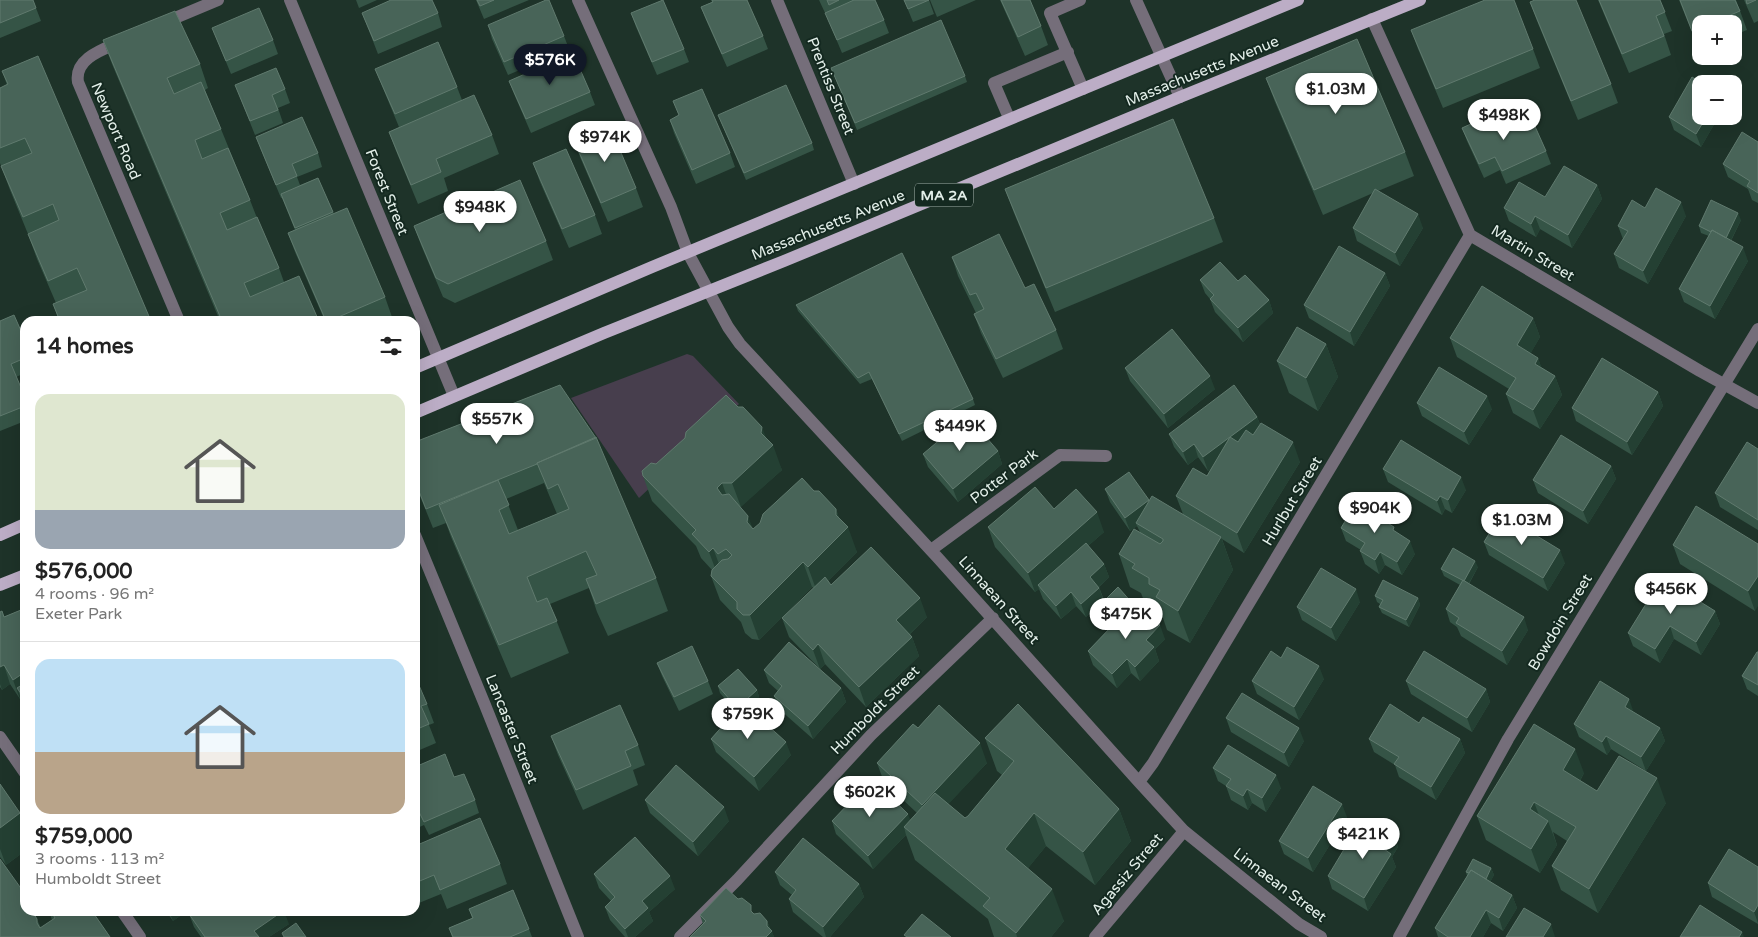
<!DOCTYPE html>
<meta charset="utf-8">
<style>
body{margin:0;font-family:"Varela Round",sans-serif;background:#f2f2f2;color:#222;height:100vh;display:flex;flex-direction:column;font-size:19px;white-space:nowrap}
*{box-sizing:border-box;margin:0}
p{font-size:16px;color:#767676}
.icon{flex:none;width:28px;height:28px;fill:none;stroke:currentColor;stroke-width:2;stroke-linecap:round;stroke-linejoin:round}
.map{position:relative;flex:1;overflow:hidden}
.side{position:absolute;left:20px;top:316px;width:400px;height:600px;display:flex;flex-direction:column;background:#fff;border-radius:15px;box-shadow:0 5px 20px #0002}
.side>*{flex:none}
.controls{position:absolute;left:1692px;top:15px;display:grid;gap:10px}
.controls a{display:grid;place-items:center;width:50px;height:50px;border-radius:10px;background:#fff;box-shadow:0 5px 20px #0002;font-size:25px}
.price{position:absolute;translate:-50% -42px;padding:0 11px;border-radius:18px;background:#fff;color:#222;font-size:16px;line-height:32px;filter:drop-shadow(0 1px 2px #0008)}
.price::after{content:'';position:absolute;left:50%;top:30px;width:15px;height:11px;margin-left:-8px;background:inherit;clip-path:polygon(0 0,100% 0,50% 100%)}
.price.selected{background:#111827;color:#fff}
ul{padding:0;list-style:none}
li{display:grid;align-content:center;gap:10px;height:265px;padding:0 15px}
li+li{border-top:1px solid #e0e0e0}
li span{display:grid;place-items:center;height:155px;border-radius:15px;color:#555}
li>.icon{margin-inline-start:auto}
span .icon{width:90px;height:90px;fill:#fffc;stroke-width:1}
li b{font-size:21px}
h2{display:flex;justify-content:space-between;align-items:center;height:60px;padding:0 15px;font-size:21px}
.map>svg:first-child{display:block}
.green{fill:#473e4d}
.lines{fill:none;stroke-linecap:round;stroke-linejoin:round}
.lane{stroke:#756e7a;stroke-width:12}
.street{stroke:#756e7a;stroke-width:12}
.primary{stroke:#bcadc6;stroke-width:12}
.wall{fill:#355446;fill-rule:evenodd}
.shaded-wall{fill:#244033}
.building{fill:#486458;stroke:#607a6e}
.labels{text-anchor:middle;stroke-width:4;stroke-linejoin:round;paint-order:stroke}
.shield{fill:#142920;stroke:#a5b4ad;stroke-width:1}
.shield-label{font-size:14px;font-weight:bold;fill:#e3efe9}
.street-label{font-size:15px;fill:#e3efe9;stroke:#142920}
</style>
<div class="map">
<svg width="1758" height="937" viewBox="0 0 1758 937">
<rect width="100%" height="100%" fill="#1e3329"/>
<path class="green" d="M687,354L693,356L739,404L639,498L571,398Z"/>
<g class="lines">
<path class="lane" d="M1080,0L1050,13L1083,89
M1009,118L994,83L1068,52"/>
<path class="street" d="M290,0L454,396
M578,0L671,207L688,253L728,327L740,344L938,558L1139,782L1184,831L1299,924L1321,937
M777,0L854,184
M1136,0L1180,97
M1372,19L1470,235L1700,371L1758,403
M163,23L218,0
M122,41C104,49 74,58 78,82L179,321
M415,535L485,705L578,937
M931,550L1060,455L1106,456
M0,737L25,773
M1139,782L1153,763L1470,235
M122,911L140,937
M680,937L737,880L871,735L993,618
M1095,937L1184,831
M1399,937L1508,739L1758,329"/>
<path class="primary" d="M415,368L652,267L1298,0
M415,413L604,333L784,261L1180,97L1420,0
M0,535L25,524
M0,585L25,575"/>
</g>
<path class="wall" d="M0,0L36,8L41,21L0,38Z
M356,0H377L359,8Z
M476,0H529L484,19Z
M711,0H747L763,36L768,49L727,67L706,20L701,7L712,2Z
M819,0H875L884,20L889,33L842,53L826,15Z
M904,0H929L934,14L913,22Z
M930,0H976L937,17Z
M1000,0H1030L1041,26L1048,45L1025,56Z
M1598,0H1660L1672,31L1664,34L1671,55L1629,73Z
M1679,0H1736L1747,30L1734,35V24H1701V49L1699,50Z
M1744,0H1758V21L1754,23Z
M1530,2L1611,84L1618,103L1578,120L1537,21Z
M362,13H438L442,27L378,54Z
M631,13L684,49L689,62L657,75L636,27Z
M488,25L564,36L569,49L508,75L492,39Z
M212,28L273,40L278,54L231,74Z
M1411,30L1533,49L1540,68L1443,108L1418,49Z
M103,40L200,64L208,88L205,90L250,200L257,218L279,268L284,282L299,276L318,321H220L112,64Z
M831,68L965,76L967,82L857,130Z
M375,69L457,87L462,100L492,135L499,154L444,178L448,191L418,204L396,151L389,132L399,127Z
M2,71L151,321H59L53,304L56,303L37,259L28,234L10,190L0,163V88L7,85Z
M1266,78L1405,152L1414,176L1378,191L1423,228L1400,266L1357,241L1353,228L1373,193L1323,215L1275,102Z
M509,81L590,92L595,105L531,133L514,94Z
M235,85L285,89L290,103L278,108L283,123L255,135Z
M673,101L730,153L735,167L696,184L674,133L670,120L679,116Z
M718,115L812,143L814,150L746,180Z
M1701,116H1719L1701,147L1674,130L1669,117Z
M1501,127L1546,151L1551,164L1506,184L1500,170L1484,178L1467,141L1462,128Z
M256,137L318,153L322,167L297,177L300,185L318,178L334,214L385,297L392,317L381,321H325L295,252L288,233L295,230L282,198H281L261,150Z
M573,138L636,188L643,207L608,222L580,157Z
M1758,142V203L1752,200L1748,189L1728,177L1723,164Z
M533,163L595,215L602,234L569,248L540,182Z
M1597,185L1602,199L1572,248L1540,229L1536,237L1509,221L1504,208L1545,197Z
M1005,189L1214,218L1223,242L1055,312L1014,213Z
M1645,208L1686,216L1648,284L1619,268L1614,254L1623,239L1618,226Z
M1741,220L1731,241L1748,261L1715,319L1684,302L1679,289L1709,236L1701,233L1699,226Z
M414,226L546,241L553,260L455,303L443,297L421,245Z
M952,257L1056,330L1063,349L1003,378L981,333L974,314L976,313L958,276Z
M1385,273L1390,286L1354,346L1309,318L1304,305Z
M1200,280L1238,281L1269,300L1273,313L1243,342L1215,312L1210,299L1205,293Z
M796,305L973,399L975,405L902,441L872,379L860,384L798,311Z
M1533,318L1540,337L1530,354L1538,358L1541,367L1555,376L1562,395L1540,429L1513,413L1506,394L1509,389L1457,357L1450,338Z
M0,321L25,340V373L16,377L25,397V421L0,431Z
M1326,344L1338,377L1318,411L1289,393L1277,361Z
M1125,368L1215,389L1168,428L1130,381Z
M560,385L656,578L668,611L608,636L597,612L589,588L550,604L569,653L511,678L451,537L446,523L433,528L415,484V442ZM544,483L557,514L518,530L506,499Z
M1658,392L1663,406L1632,455L1576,421L1572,408Z
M1417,403L1492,409L1469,445L1422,416Z
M1257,417L1260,424L1300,462L1244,553L1222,539L1233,570L1190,643L1167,630L1163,618L1161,617L1158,609L1144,601L1141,593L1130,587L1119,554L1140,532L1137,526L1130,531L1110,502L1105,489L1149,501L1183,514L1176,496L1207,476L1211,468L1208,471L1198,457L1188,465L1174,447L1169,434Z
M685,438H766L782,470L740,507L753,529L814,491L836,509L839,518L857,552L828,581L831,585L927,617L910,634L912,637L919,656L866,707L825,664L820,669L789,637L782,618L814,588L812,587L759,640L752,639L745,633L741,622L720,600L711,576L712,570L701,558L696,546L652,501L643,476Z
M1758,449V530L1720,507L1715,493Z
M998,451L1002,464L958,502L928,467L923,454Z
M1611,466L1616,479L1588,524L1538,493L1533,480Z
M1383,469L1466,490L1452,513L1445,509L1442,515L1388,482Z
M1054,509L1104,532L1088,546L1104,564L1109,577L1099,587L1104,600L1165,639L1155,649L1159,661L1140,681L1131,673L1117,688L1093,665L1088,651L1117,621L1105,608L1103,602L1086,617L1076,606L1061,619L1043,599L1039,589L1035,592L995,547L988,527Z
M1341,528L1396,532L1415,554L1402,575L1385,565L1379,574L1365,564L1360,551L1361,550L1346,541Z
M1484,542L1565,563L1548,591L1489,555Z
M1758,544L1755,611L1680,564L1673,545Z
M1478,567L1469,584L1528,630L1507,665L1461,636L1457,627L1450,622L1446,609L1460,585L1444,576L1441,569Z
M1375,596L1418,598L1420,605L1409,627L1382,613L1379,607L1380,604L1377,602Z
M1360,602L1336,641L1302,620L1297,607Z
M25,604V709L21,698L20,699L10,684L2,690L0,687V612L4,617L21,610Z
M1715,611L1720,624L1701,655L1674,639L1660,663L1633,646L1628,633Z
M1758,652V696L1747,689L1742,676Z
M1281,658L1324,679L1299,720L1257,694L1252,681Z
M657,663L708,681L713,694L679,711L662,676Z
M764,670L841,688L846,702L813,739L779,709L774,696L778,691L769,683Z
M415,676L427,704L434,723L429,725L436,743L415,752Z
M1406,681L1486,689L1490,702L1472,732L1411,694Z
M718,686L757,690L759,697L747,708L791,755L759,791L716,752L711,739L736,711L720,693Z
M1634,712L1660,728L1665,741L1646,771L1611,749L1607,755L1579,737L1574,724Z
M1226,718L1304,741L1289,767L1231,732Z
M1419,723L1460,739L1465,753L1436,800L1399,777L1395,765L1374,752L1369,739Z
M918,728L987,763L948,804L965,818L968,816L1002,775L997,771L985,738L1119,809L1131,841L1095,885L1046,846L1028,868L1064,921L1051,937H994L988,919L915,860L906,835L873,869L836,834L832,821L910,820L917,813L884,782L877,763Z
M551,736L638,745L645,765L633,770L638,785L583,810L558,755Z
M415,767L454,777L475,800L479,813L429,835L424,825L415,829Z
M1213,768L1281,788L1266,812L1252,803L1248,810L1231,800L1226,786L1218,781Z
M1584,773L1580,781L1597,791L1666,803L1598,913L1561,890L1552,866L1567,841L1553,832L1557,845L1540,873L1486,840L1477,816Z
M0,784L25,828V851L6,865L0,857Z
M645,800L729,821L698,856L650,813Z
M1347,817L1313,872L1284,854L1279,841Z
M1394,833L1398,847L1392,857L1396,867L1368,911L1332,889L1328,876L1364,837Z
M415,846L500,864L507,884L447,909L441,894L419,903L415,894Z
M1758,867V924L1712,897L1708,883Z
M1491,868L1494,875L1490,882L1512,895L1517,908L1503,931L1491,923L1483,937H1438L1435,928L1467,876L1466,872Z
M775,872L859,884L864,897L830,937H823L793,912L789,899L792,895L780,885Z
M594,874L675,889L649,912L653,921L635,937H625L610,920L605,907L611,901L599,888Z
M469,909L529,929L532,937H452L449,928L472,918Z
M25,911H33L41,928L52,920L49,911H92L110,937H0Z
M166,911H187L173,921Z
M189,914L289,924L269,937H201L194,927Z
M754,914L767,921L774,937H690L703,924L700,915Z"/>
<path class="shaded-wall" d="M1707,116H1719L1701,147L1696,134Z
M1597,185L1602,199L1572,248L1568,235Z
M1681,202L1686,216L1648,284L1643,271Z
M1738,213L1741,220L1728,246L1726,239Z
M1418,214L1423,228L1400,266L1395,253Z
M1535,216L1540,229L1536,237L1531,224Z
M1743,247L1748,261L1715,319L1710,306Z
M1385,273L1390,286L1354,346L1350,332Z
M1269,300L1273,313L1243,342L1238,328Z
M1533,318L1540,337L1524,365L1517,345Z
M1326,344L1338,377L1318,411L1306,378Z
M1538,358L1545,378L1535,364Z
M1210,376L1215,389L1168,428L1164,414Z
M1555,376L1562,395L1540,429L1533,410Z
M1658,392L1663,406L1632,455L1627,442Z
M1487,396L1492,409L1469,445L1464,432Z
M1257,417L1262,430L1208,471L1203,457Z
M762,427L770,448L773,445L782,470L741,507L732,483L761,433Z
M1293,442L1300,462L1244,553L1237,533Z
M1194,444L1198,457L1188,465L1183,452Z
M998,451L1002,464L958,502L953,489Z
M1611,466L1616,479L1588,524L1583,511Z
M1461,477L1466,490L1452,513L1448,500Z
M722,483L731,508L717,488Z
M1440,496L1445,509L1442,515L1437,501Z
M1149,500L1154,514L1136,523L1137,526L1130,531L1125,518Z
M836,509L844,532L848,527L857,552L817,592L808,567L836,515Z
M1097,512L1104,532L1040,588L1038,585L1039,589L1035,592L1028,573Z
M748,516L757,540L747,522Z
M1221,537L1233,570L1190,643L1178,611Z
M1410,541L1415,554L1402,575L1397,562Z
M713,548L722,572L718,576L709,552Z
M1560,550L1565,563L1548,591L1543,578Z
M1380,552L1385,565L1379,574L1375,560Z
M1475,561L1478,567L1466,588L1464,581Z
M803,562L812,587L759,640L750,615Z
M1104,564L1109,577L1095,590L1090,577Z
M1758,576V606L1755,611L1748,591Z
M1099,588L1104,601L1086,617L1081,604Z
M1356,589L1360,602L1336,641L1331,628Z
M1071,592L1076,606L1061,619L1056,606Z
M920,598L927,617L903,640L896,620Z
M1418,598L1420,605L1409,627L1406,620Z
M1715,611L1720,624L1701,655L1696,642Z
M1524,617L1528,630L1507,665L1502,651Z
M1160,625L1165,639L1155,649L1159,661L1140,681L1135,667L1146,640Z
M1670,626L1674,639L1660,663L1655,649Z
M912,637L919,656L866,707L859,687Z
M818,644L825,664L820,669L813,650Z
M1127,659L1131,673L1117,688L1112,674Z
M4,665L10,684L2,690L0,684V667Z
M1319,666L1324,679L1299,720L1294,707Z
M25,672V696L17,688L21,698L20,699L13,680Z
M841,688L846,702L813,739L808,726Z
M1486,689L1490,702L1472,732L1467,718Z
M757,690L759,697L740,714L737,708Z
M1629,699L1634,713L1625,707Z
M1299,728L1304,741L1289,767L1284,753Z
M1660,728L1665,741L1646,771L1641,757Z
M1606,736L1611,749L1607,755L1602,742Z
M1460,739L1465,753L1436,800L1431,787Z
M786,742L791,755L759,791L754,777Z
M980,743L987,763L929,825L922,805Z
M1575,749L1584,773L1572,794L1563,770Z
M1276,775L1281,788L1266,812L1262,798Z
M1657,778L1666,803L1598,913L1589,889Z
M1247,789L1252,803L1248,810L1243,796Z
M1534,802L1543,826L1530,809Z
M1342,804L1347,817L1313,872L1308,858Z
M724,807L729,821L698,856L693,842Z
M1119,809L1131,841L1095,885L1083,852Z
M20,813L25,828V851L6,865L0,849V828Z
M1034,813L1046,846L1017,882L1005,849Z
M908,814L913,827H904L906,835L873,869L868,856Z
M1548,821L1557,845L1540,873L1531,849Z
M1394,833L1398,847L1392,857L1396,867L1368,911L1364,898L1384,849Z
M1491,868L1494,875L1487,888L1485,881Z
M670,876L675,889L649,912L653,921L635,937H628L625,929L642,901Z
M859,884L864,897L830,937H826L823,927Z
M1052,889L1064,921L1051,937H1017L1016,933Z
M1512,895L1517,908L1503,931L1499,918Z
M1758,905V923L1754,912Z
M1486,910L1491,923L1483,937H1470Z
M169,911H187L173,921Z
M283,911H284L289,924L269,937H257L254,931Z
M767,921L771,931H772L774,937H766Z
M1551,924L1555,937H1543Z
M1742,932L1744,937H1739Z"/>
<path class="building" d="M0,0H33L36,8L0,23Z
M391,0H432L438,13L374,41L362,13Z
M477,0H494L480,6Z
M546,0H549L564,36L504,62L488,25Z
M663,0L684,49L652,62L631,13Z
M712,0H747L763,36L722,54L701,7L713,2Z
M827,0H839L829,5Z
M854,0H875L884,20L837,40L825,13Z
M904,0H929L908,9Z
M1001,0H1030L1041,26L1018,37Z
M1485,0H1514L1533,49L1436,89L1411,30Z
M1535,0H1576L1611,84L1571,101L1530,2Z
M1599,0H1660L1665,12L1656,16L1664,36L1622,54Z
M1680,0H1735L1740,11L1709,24H1701V27L1692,31Z
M1746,0H1756L1747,4Z
M259,8L273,40L226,61L212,28Z
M175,11L200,64L167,78L174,94L201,82L221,129L195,140L202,159L228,148L250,200L220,213L227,230L257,217L279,268L244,283L250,297L299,276L318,319L313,321H222L103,40Z
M941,20L965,76L855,123L831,68Z
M1357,39L1405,152L1314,190L1266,78Z
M438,42L457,87L395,114L375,69Z
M573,53L590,92L526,119L509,81Z
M38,56L151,321H60L53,304L87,290L77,268L48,281L28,234L59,220L53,204L23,217L1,166L32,153L25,138L0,148V88L8,84L2,71Z
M276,68L285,89L272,95L278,110L250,121L235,85Z
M1692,77L1703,84H1701V116H1707L1696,134L1669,117Z
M786,85L812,143L744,173L718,115Z
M702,89L730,153L692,170L670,120L679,115L673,101Z
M474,95L492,135L436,159L441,172L411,185L389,132Z
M1495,113L1501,127L1529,113L1546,151L1502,171L1495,157L1479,164L1462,128Z
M302,117L318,153L292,164L297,176L276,185L256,137Z
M1173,119L1214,218L1046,288L1005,189Z
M608,122L636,188L601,203L573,138Z
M1742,132L1758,142V193L1747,186L1750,181L1723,164Z
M566,149L595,215L562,229L533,163Z
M1564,166L1597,185L1568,235L1535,216L1531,224L1504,208L1519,182L1545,197Z
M318,178L333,212L295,228L281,194Z
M520,180L546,241L448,284L436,278L414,226Z
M1656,188L1681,202L1643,271L1614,254L1628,231L1618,226L1632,200L1645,208Z
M1375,189L1418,214L1395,253L1353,228Z
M1711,200L1738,213L1726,238L1712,230L1711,232L1699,226Z
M347,208L385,297L329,321H326L288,233Z
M1712,230L1743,247L1710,306L1679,289Z
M999,234L1025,288L1034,284L1056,330L996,359L974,314L984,309L976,293L970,295L952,257Z
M1339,246L1385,273L1350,332L1304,305Z
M902,253L973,399L899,434L869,372L858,378L796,305Z
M1220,262L1238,281L1245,275L1269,300L1238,328L1210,299L1214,295L1200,280Z
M1482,286L1533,318L1517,345L1538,358L1535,364L1555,376L1533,410L1506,394L1516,378L1450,338Z
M14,315L25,340V358L11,364L25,397V406L0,416V321Z
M1297,327L1326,344L1306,378L1277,361Z
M1172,329L1210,376L1164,414L1125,368Z
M1602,358L1658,392L1627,442L1572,408Z
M1439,367L1487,396L1464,432L1417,403Z
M560,385L596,438L537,463V464L426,509L415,481V442Z
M1234,385L1257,417L1203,457L1194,444L1183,452L1169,434Z
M726,395L738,407H743L762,427L761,433L773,445L732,483H722L717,488L722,495L729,494L748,516L747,522L753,529L760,523L763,514L802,478L814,491H819L836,509V515L848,527L808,567L803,562L750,615H743L737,609V602L711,576L712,570L722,560L728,559L732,555L726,549L718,554L713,548L709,552L692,534L696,530L643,476L642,471L651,463L656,464L685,438L686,432Z
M968,416L998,451L953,489L923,454Z
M1261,423L1293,442L1237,533L1176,496L1193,468L1207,476L1230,437L1238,442L1246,430L1253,435Z
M1561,435L1611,466L1583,511L1533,480Z
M596,437L656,578L596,604L586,579L597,575L586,551L527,577L537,602L547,598L557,621L499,645L439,505L498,480L509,505L499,510L509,534L569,509L558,484L548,489L537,463Z
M1401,440L1461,477L1448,500L1440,496L1437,501L1383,469Z
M1747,442L1758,449V520L1715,493Z
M1129,472L1149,500L1125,518L1105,489Z
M1035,487L1054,509L1076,489L1097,512L1028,573L988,527Z
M1152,496L1221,537L1178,611L1156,597L1160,590L1149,584V578L1132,568L1135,564L1119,554L1134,529L1160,544L1163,541V539L1136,523Z
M1356,503L1394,527L1393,530L1410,541L1397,562L1380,552L1375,560L1360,551L1365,543L1341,528Z
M1696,506L1758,544V576L1748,591L1673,545Z
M1501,514L1560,550L1543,578L1484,542Z
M1086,543L1104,564L1090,577L1099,588L1081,604L1071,592L1056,606L1038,585Z
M871,547L920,598L896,620L912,637L859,687L818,644L813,650L782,618L825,577L831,585Z
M1453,548L1475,561L1464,581L1441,569Z
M1321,568L1356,589L1331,628L1297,607Z
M1662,578L1715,611L1696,642L1670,626L1655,649L1628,633Z
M1383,580L1418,598L1406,620L1379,607L1383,600L1375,596Z
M1463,580L1524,617L1502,651L1456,623L1459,618L1446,609Z
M1118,587L1133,604L1118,618L1103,602Z
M1135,602L1160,625L1146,640L1154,647L1135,667L1127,659L1112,674L1088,651Z
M25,604V672L13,680L4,665L0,667V612L2,611L4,617L21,610L22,605Z
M789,642L841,688L808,726L774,696L782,686L764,670Z
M692,646L708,681L674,697L657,663Z
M1287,647L1319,666L1294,707L1252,681L1271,651L1281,658Z
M1424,651L1486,689L1467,718L1406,681Z
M1757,652H1758V685L1742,676Z
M738,669L757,690L737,708L718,686Z
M415,676L427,704L421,706L429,724L415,730Z
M1600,681L1629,699L1625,707L1660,728L1641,757L1606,736L1602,742L1574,724Z
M25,683V699L17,688Z
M1242,693L1299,728L1284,753L1226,718Z
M743,703L786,742L754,777L711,739Z
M1018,704L1119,809L1083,852L1034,813L1005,849L1052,889L1016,933L983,906L990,898L904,827L935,793L965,818L968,816L1014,761L985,738Z
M1390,704L1419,723L1423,717L1460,739L1431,787L1394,764L1399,757L1369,739Z
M620,705L638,745L625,751L631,766L576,790L551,736Z
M939,705L980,743L922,805L877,763L913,724L918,728Z
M1534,724L1575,749L1563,770L1597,791L1619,756L1657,778L1589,889L1552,866L1576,827L1534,802L1530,809L1548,821L1531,849L1477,816Z
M1228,745L1276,775L1262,798L1247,789L1243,796L1226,786L1231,779L1213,768Z
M445,754L454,777L464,774L475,800L424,822L419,812L415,814V767Z
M676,765L724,807L693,842L645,800Z
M872,779L908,814L868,856L832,821Z
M0,784L20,813L0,828Z
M1313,786L1342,804L1308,858L1279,841Z
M480,818L500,864L440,890L434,875L415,883V846Z
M1373,821L1394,833L1384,849L1391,854L1364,898L1328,876L1355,831L1364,837Z
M635,837L670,876L642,901L648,908L625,929L605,907L615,897L594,874Z
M803,838L859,884L823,927L789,899L796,890L775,872Z
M1729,849L1758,867V905L1754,912L1708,883Z
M0,859L25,894V911H32L37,919V923L40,928L55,918L51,911H92L110,937H0Z
M1473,859L1491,868L1486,879L1471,870L1469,873L1466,872Z
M1471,870L1512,895L1499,918L1486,910L1470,937H1448L1435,928Z
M726,888L738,899L742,898L751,905V911L754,914L760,913L767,921V926L772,931L766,937H690L706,921L700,915Z
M513,890L529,929L510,937H453L449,928L473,918L469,909Z
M1700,905L1742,932L1739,937H1680Z
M1524,908L1551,924L1543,937H1506Z
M193,911H283L254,931L259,937H205L189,914Z
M922,914L951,937H907L904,935Z
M296,923L306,937H284L282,933Z"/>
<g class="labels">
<rect class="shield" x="915" y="183.5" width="58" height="23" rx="4"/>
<g class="shield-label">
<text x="944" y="200">MA 2A</text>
</g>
<g class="street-label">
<text transform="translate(1202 71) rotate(-22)" y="5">Massachusetts Avenue</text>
<text transform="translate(831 86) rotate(68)" y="5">Prentiss Street</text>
<text transform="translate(116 131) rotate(67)" y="5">Newport Road</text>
<text transform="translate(387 192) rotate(68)" y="5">Forest Street</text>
<text transform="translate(828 225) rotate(-22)" y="5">Massachusetts Avenue</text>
<text transform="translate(1533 253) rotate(31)" y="5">Martin Street</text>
<text transform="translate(1004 476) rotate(-37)" y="5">Potter Park</text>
<text transform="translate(1292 501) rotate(-59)" y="5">Hurlbut Street</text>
<text transform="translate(999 600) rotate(48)" y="5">Linnaean Street</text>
<text transform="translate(1560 622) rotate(-59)" y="5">Bowdoin Street</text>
<text transform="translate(875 710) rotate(-45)" y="5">Humboldt Street</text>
<text transform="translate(512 729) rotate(68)" y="5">Lancaster Street</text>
<text transform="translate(1127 874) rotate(-50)" y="5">Agassiz Street</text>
<text transform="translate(1280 885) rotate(37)" y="5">Linnaean Street</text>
</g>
</g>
</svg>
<div class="controls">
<a>+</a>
<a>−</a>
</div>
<b class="price selected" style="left:550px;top:86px">$576K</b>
<b class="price" style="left:1336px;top:115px">$1.03M</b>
<b class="price" style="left:1504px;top:141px">$498K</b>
<b class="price" style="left:605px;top:163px">$974K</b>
<b class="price" style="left:480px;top:233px">$948K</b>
<b class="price" style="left:497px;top:445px">$557K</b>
<b class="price" style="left:960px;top:452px">$449K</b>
<b class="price" style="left:1375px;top:534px">$904K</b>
<b class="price" style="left:1522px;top:546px">$1.03M</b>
<b class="price" style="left:1671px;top:615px">$456K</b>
<b class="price" style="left:1126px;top:640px">$475K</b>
<b class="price" style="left:748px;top:740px">$759K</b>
<b class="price" style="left:870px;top:818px">$602K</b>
<b class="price" style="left:1363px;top:860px">$421K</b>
<section class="side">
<h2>14 homes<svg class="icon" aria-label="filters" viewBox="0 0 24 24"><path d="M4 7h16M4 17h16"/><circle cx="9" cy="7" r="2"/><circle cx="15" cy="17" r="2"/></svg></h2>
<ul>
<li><span style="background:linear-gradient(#dfe7d0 75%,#9aa5b1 0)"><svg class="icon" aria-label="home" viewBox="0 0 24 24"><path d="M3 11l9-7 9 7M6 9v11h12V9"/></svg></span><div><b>$576,000</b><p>4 rooms · 96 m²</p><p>Exeter Park</p></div></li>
<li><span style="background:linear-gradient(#bfe0f5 60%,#b9a48a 0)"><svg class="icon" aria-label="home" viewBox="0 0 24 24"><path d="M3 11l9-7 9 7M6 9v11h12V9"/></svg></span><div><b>$759,000</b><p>3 rooms · 113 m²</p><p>Humboldt Street</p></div></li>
</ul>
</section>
</div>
